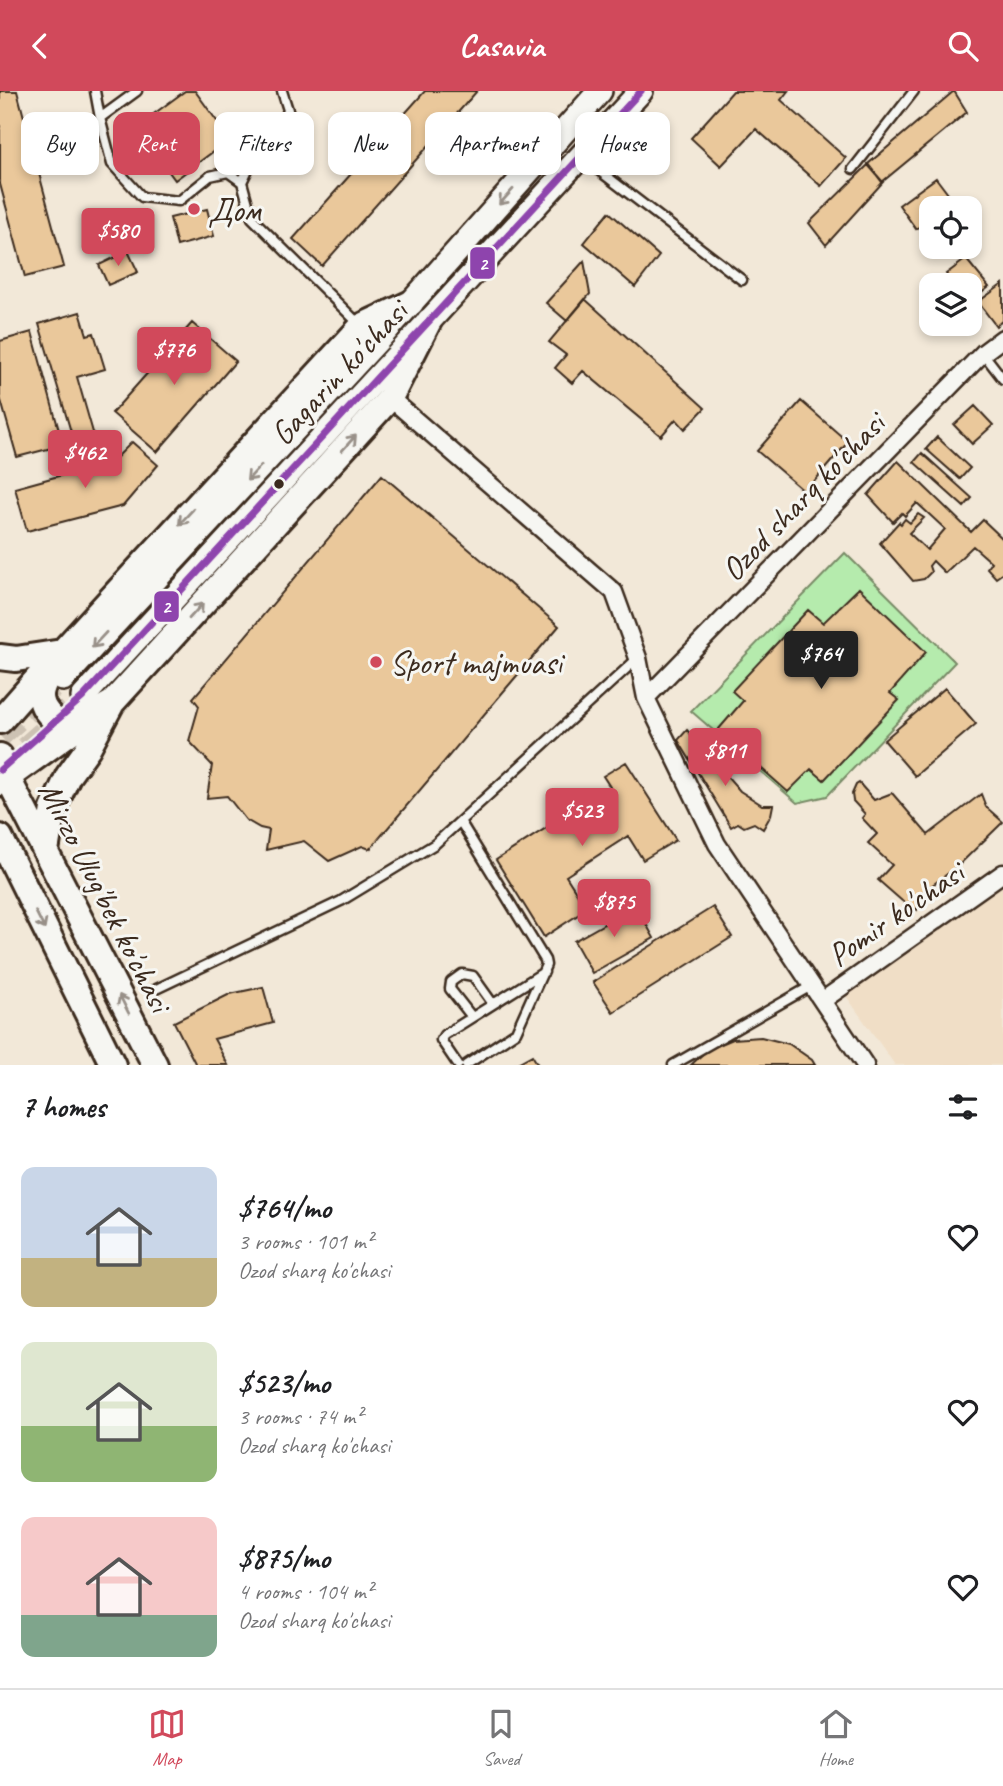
<!DOCTYPE html>
<meta charset="utf-8">
<style>
body{margin:0;font-family:Caveat,sans-serif;background:#f6f6f6;color:#202124;height:100vh;display:flex;flex-direction:column;font-size:26px;white-space:nowrap}
*{box-sizing:border-box;margin:0}
p{font-size:23px;color:#757577}
.icon{flex:none;width:38px;height:38px;fill:none;stroke:currentColor;stroke-width:2;stroke-linecap:round;stroke-linejoin:round}
.map{position:relative;height:974px;overflow:hidden}
.details{display:flex;flex-direction:column;background:#fff;flex:1}
.details>*{flex:none}
.banner{position:absolute;left:21px;top:21px;width:962px;height:63px;display:flex;gap:14px}
.controls{position:absolute;left:919px;top:105px;display:grid;gap:14px}
.controls a{display:grid;place-items:center;width:63px;height:63px;border-radius:14px;background:#fff;box-shadow:0 4px 10px #0003;font-size:35px}
.price{position:absolute;translate:-50% -60px;padding:0 16px;border-radius:7px;background:#d1495b;color:#fff;font-size:23px;line-height:46px;filter:drop-shadow(0 2px 4px #0008)}
.price::after{content:'';position:absolute;left:50%;top:42px;width:21px;height:16px;margin-left:-10px;background:inherit;clip-path:polygon(0 0,100% 0,50% 100%)}
.price.on{background:#222;color:#fff}
ul{padding:0;list-style:none}
li{display:flex;align-items:center;gap:21px;height:175px;padding:0 21px}
li span{display:grid;place-items:center;flex:none;width:196px;height:140px;border-radius:14px;color:#555}
li>.icon{margin-inline-start:auto}
span .icon{width:84px;height:84px;fill:#fffc;stroke-width:1}
li b{font-size:30px}
h2{display:flex;justify-content:space-between;align-items:center;height:84px;padding:0 21px;font-size:30px}
.pill{padding:0 24px;border-radius:14px;background:#fff;box-shadow:0 4px 10px #0003;font-size:24px;line-height:63px}
.pill.on{background:#d1495b;color:#fff}
header{display:flex;justify-content:space-between;align-items:center;height:91px;padding:0 21px;background:#d1495b;color:#fff;font-size:32px;font-weight:800}
.dock{display:flex;justify-content:space-around;align-items:center;height:98px;border-top:2px solid #e0e0e0;background:#fff;font-size:19px;color:#757577}
.dock a{display:grid;justify-items:center;gap:4px}
.dock .on{color:#d1495b}
.map>svg:first-child{display:block}
.built{fill:#f0dec6}
.green{fill:#b5ebad;stroke:#788a66;stroke-width:2}
.building{fill:#eac89b;stroke:#3b2a1e;stroke-width:2}
.lines{fill:none;stroke-linecap:round;stroke-linejoin:round}
.secondary-tunnel{stroke:#cdc2b3;stroke-width:23;stroke-dasharray:23 11;stroke-linecap:butt}
.service-casing{stroke:#3b2a1e;stroke-width:13}
.minor-casing{stroke:#3b2a1e;stroke-width:21}
.secondary-casing{stroke:#3b2a1e;stroke-width:28}
.primary-casing{stroke:#3b2a1e;stroke-width:30}
.service{stroke:#f6f6f2;stroke-width:8}
.minor{stroke:#f6f6f2;stroke-width:16}
.secondary{stroke:#f6f6f2;stroke-width:23}
.primary{stroke:#f6f6f2;stroke-width:24}
.bus-1-casing{stroke:#f6f6f2;stroke-width:12}
.bus-1{stroke:#8e44ad;stroke-width:7}
.oneway{stroke:#989088}
.poi-dot{fill:#d1495b;stroke:#f6f6f2;stroke-width:2.5}
.bus-dot{fill:#3b2a1e;stroke:#f6f6f2;stroke-width:2.5}
.labels{text-anchor:middle;stroke-width:6;stroke-linejoin:round;paint-order:stroke}
.poi-label{font-size:33px;fill:#3b2a1e;stroke:#f6f6f2;text-anchor:start}
.street-label{font-size:33px;fill:#3b2a1e;stroke:#f6f6f2}
.line-badge{stroke:#f6f6f2;stroke-width:2.5}
.badge-label{font-size:19px;text-anchor:middle;font-weight:bold;fill:#fff}
</style>
<header><svg class="icon" aria-label="back" viewBox="0 0 24 24"><path d="M15 5l-7 7 7 7"/></svg>Casavia<svg class="icon" aria-label="search" viewBox="0 0 24 24"><circle cx="10" cy="10" r="6"/><path d="M15 15l6 6"/></svg></header>
<div class="map">
<svg width="1003" height="974" viewBox="0 0 1003 974">
<rect width="100%" height="100%" fill="#f2e8d8"/>
<filter id="ink" filterUnits="userSpaceOnUse"><feTurbulence type="fractalNoise" baseFrequency=".0143" numOctaves="2"/><feDisplacementMap in="SourceGraphic" scale="14" xChannelSelector="R" yChannelSelector="G"/><feConvolveMatrix kernelMatrix="1 2 1 2 8 2 1 2 1" color-interpolation-filters="sRGB"/></filter>
<g filter="url(#ink)">
<path class="built" d="M1003,788V974H895L844,902Z"/>
<path class="green" d="M845,462L955,571L827,705L797,712L691,620Z"/>
<path class="building" d="M0,0H17L64,176L25,186L0,93Z
M185,0H195L230,48L175,89L136,36Z
M425,0H477L322,175L293,148Z
M733,0H788L781,9L846,67L821,95L756,38L721,75L691,47Z
M954,0L967,21L882,91L868,73Z
M868,74L883,91L826,154L809,132Z
M936,87L954,111L945,117H931V127L916,138L899,114Z
M207,118L214,145L177,155L170,127Z
M609,121L659,165L635,196L584,152Z
M128,160L138,181L108,194L99,174Z
M966,168L989,196L970,211V194H954L946,183Z
M584,170L590,203L567,230L546,212Z
M1003,193V229L996,235L978,211Z
M585,208L705,317L685,338L676,328L661,345L583,280L572,292L555,277L566,264L549,251Z
M80,221L87,244L94,242L105,278L77,286L94,345L74,351L39,233Z
M192,232L236,270L157,361L112,322Z
M32,241L63,354L17,366L0,306V250Z
M801,310L848,351L805,401L757,360Z
M975,315L993,334L972,353L954,334Z
M937,346L970,377L960,388L926,358Z
M132,351L158,374L123,415L27,440L15,397L113,370Z
M922,362L972,407L964,416L914,371Z
M898,370L971,441L983,429L1003,448V482L996,487L987,477L991,471L973,455L945,482L933,470L929,475L931,481L924,488L913,490L880,452L899,431L901,433L905,428L910,432L918,423L924,427L909,442L927,459L945,438L917,412L905,425L902,422L893,431L868,404Z
M382,384L559,535L370,758L362,755L329,770L304,750L266,759L269,739L260,737L246,729L227,705L207,707L212,674L189,650L199,615L193,607Z
M859,497L926,561L890,602L899,609L824,689L811,678L788,701L718,639L743,610L732,600L808,519L823,532Z
M945,597L976,633L915,685L884,649Z
M687,639L740,700L762,714H773L771,724L763,738L754,732L744,736L738,732L731,736L678,649Z
M626,671L676,749L643,769L628,745L566,785L587,818L544,846L496,769L610,696L603,685Z
M859,692L874,709L892,702L928,744L981,703L986,716L1003,731L958,775L923,801L917,819L902,810L878,789L892,774L868,752L877,743L862,727L865,723L853,710L852,703L856,694Z
M636,815L654,847L592,882L574,850Z
M713,816L732,846L613,921L593,891Z
M263,896L273,932L214,948L228,974H196L174,931L230,903Z
M761,946L789,953L812,969L815,974H691L707,959L733,948Z
M532,964L538,974H514Z"/>
<g class="lines">
<path class="secondary-tunnel" d="M0,645L53,597
M0,679L83,606"/>
<defs>
<path id="service" d="M95,0L100,27
M137,0L100,27L112,73L142,106L179,110L210,85L228,81L242,91
M282,0L288,19L284,30L256,62L242,91L252,127L359,233
M584,68L742,189
M853,78L914,0
M983,262L1003,288
M460,730L545,869L546,874L516,941L466,974
M152,900L341,810L435,753L638,567
M472,926L450,898L451,891L462,883L473,885L493,913
M458,974L441,949L444,944L544,881
M673,974L811,895"/>
<path id="minor" d="M390,307L614,501L638,567L646,607L717,753L865,974
M646,607L983,262L1003,247
M822,910L1003,782"/>
<path id="secondary" d="M63,588L377,250L600,0
M83,606L641,0"/>
<path id="primary" d="M62,561C44,591 25,610 63,635L79,631L112,612
M0,566L16,568L62,561L362,235L411,212
M0,630L45,579
M0,665L14,699L155,974
M0,692L83,632
M0,746L113,974
M46,760L53,718L68,685L88,657L112,612L390,307L429,230"/>
</defs>
<use href="#service" class="service-casing"/>
<use href="#minor" class="minor-casing"/>
<use href="#secondary" class="secondary-casing"/>
<use href="#primary" class="primary-casing"/>
<use href="#service" class="service"/>
<use href="#minor" class="minor"/>
<use href="#secondary" class="secondary"/>
<use href="#primary" class="primary"/>
<defs>
<path id="bus-1" d="M0,679L83,606L641,0"/>
</defs>
<use href="#bus-1" class="bus-1-casing"/>
<use href="#bus-1" class="bus-1"/>
</g>
<defs><path id="oneway-shaft" d="M-6 0H5M1.5-3L5.5 0L1.5 3" fill="none" stroke-width="1.6" stroke-linecap="round" stroke-linejoin="round" transform="scale(1.75)"/></defs>
<g class="oneway">
<use href="#oneway-shaft" transform="translate(506 106) rotate(132)"/>
<use href="#oneway-shaft" transform="translate(349 352) rotate(-48)"/>
<use href="#oneway-shaft" transform="translate(254 382) rotate(133)"/>
<use href="#oneway-shaft" transform="translate(186 426) rotate(133)"/>
<use href="#oneway-shaft" transform="translate(196 520) rotate(-48)"/>
<use href="#oneway-shaft" transform="translate(99 549) rotate(133)"/>
<use href="#oneway-shaft" transform="translate(40 829) rotate(63)"/>
<use href="#oneway-shaft" transform="translate(124 913) rotate(-117)"/>
</g>
</g>
<g class="poi-dot">
<circle cx="194" cy="118" r="7"/>
<circle cx="376" cy="571" r="7"/>
</g>
<circle class="bus-dot" cx="279" cy="393" r="6"/>
<g class="labels">
<g class="poi-label">
<text x="208" y="130">Дом</text>
<text x="390" y="583">Sport majmuasi</text>
</g>
<g class="street-label">
<text transform="translate(338 281) rotate(-47)" y="12">Gagarin ko'chasi</text>
<text transform="translate(802 405) rotate(-46)" y="12">Ozod sharq ko'chasi</text>
<text transform="translate(106 805) rotate(63)" y="12">Mirzo Ulug'bek ko'chasi</text>
<text transform="translate(895 822) rotate(-35)" y="12">Pomir ko'chasi</text>
</g>
</g>
<g class="line-badge">
<rect x="469" y="155" width="27" height="34" rx="7" fill="#8e44ad"/>
<rect x="153" y="499" width="27" height="33" rx="7" fill="#8e44ad"/>
</g>
<g class="badge-label">
<text x="483" y="179">2</text>
<text x="166" y="522">2</text>
</g>
</svg>
<div class="controls">
<a><svg class="icon" aria-label="locate" viewBox="0 0 24 24"><circle cx="12" cy="12" r="6"/><path d="M12 2v4M12 18v4M2 12h4M18 12h4"/></svg></a>
<a><svg class="icon" aria-label="layers" viewBox="0 0 24 24"><path d="M12 4l9 5-9 5-9-5zM3 14l9 5 9-5"/></svg></a>
</div>
<b class="price" style="left:118px;top:177px">$580</b>
<b class="price" style="left:174px;top:296px">$776</b>
<b class="price" style="left:85px;top:399px">$462</b>
<b class="price on" style="left:821px;top:600px">$764</b>
<b class="price" style="left:725px;top:697px">$811</b>
<b class="price" style="left:582px;top:757px">$523</b>
<b class="price" style="left:614px;top:848px">$875</b>
<div class="banner">
<a class="pill">Buy</a>
<a class="pill on">Rent</a>
<a class="pill">Filters</a>
<a class="pill">New</a>
<a class="pill">Apartment</a>
<a class="pill">House</a>
</div>
</div>
<section class="details">
<h2>7 homes<svg class="icon" aria-label="filters" viewBox="0 0 24 24"><path d="M4 7h16M4 17h16"/><circle cx="9" cy="7" r="2"/><circle cx="15" cy="17" r="2"/></svg></h2>
<ul>
<li><span style="background:linear-gradient(#c9d6e8 65%,#c2b280 0)"><svg class="icon" aria-label="home" viewBox="0 0 24 24"><path d="M3 11l9-7 9 7M6 9v11h12V9"/></svg></span><div><b>$764/mo</b><p>3 rooms · 101 m²</p><p>Ozod sharq ko'chasi</p></div><svg class="icon" aria-label="heart" viewBox="0 0 24 24"><path d="M12 20l-8-8c-3-5 5-10 8-4 3-6 11-1 8 4z"/></svg></li>
<li><span style="background:linear-gradient(#dfe7d0 60%,#8fb573 0)"><svg class="icon" aria-label="home" viewBox="0 0 24 24"><path d="M3 11l9-7 9 7M6 9v11h12V9"/></svg></span><div><b>$523/mo</b><p>3 rooms · 74 m²</p><p>Ozod sharq ko'chasi</p></div><svg class="icon" aria-label="heart" viewBox="0 0 24 24"><path d="M12 20l-8-8c-3-5 5-10 8-4 3-6 11-1 8 4z"/></svg></li>
<li><span style="background:linear-gradient(#f6c9c9 70%,#7fa58c 0)"><svg class="icon" aria-label="home" viewBox="0 0 24 24"><path d="M3 11l9-7 9 7M6 9v11h12V9"/></svg></span><div><b>$875/mo</b><p>4 rooms · 104 m²</p><p>Ozod sharq ko'chasi</p></div><svg class="icon" aria-label="heart" viewBox="0 0 24 24"><path d="M12 20l-8-8c-3-5 5-10 8-4 3-6 11-1 8 4z"/></svg></li>
</ul>
</section>
<nav class="dock">
<a class="on"><svg class="icon" aria-label="map" viewBox="0 0 24 24"><path d="M3 6l6-2 6 2 6-2v14l-6 2-6-2-6 2zM9 4v14M15 6v14"/></svg>Map</a>
<a><svg class="icon" aria-label="saved" viewBox="0 0 24 24"><path d="M7 4h10v16l-5-4-5 4z"/></svg>Saved</a>
<a><svg class="icon" aria-label="home" viewBox="0 0 24 24"><path d="M3 11l9-7 9 7M6 9v11h12V9"/></svg>Home</a>
</nav>
